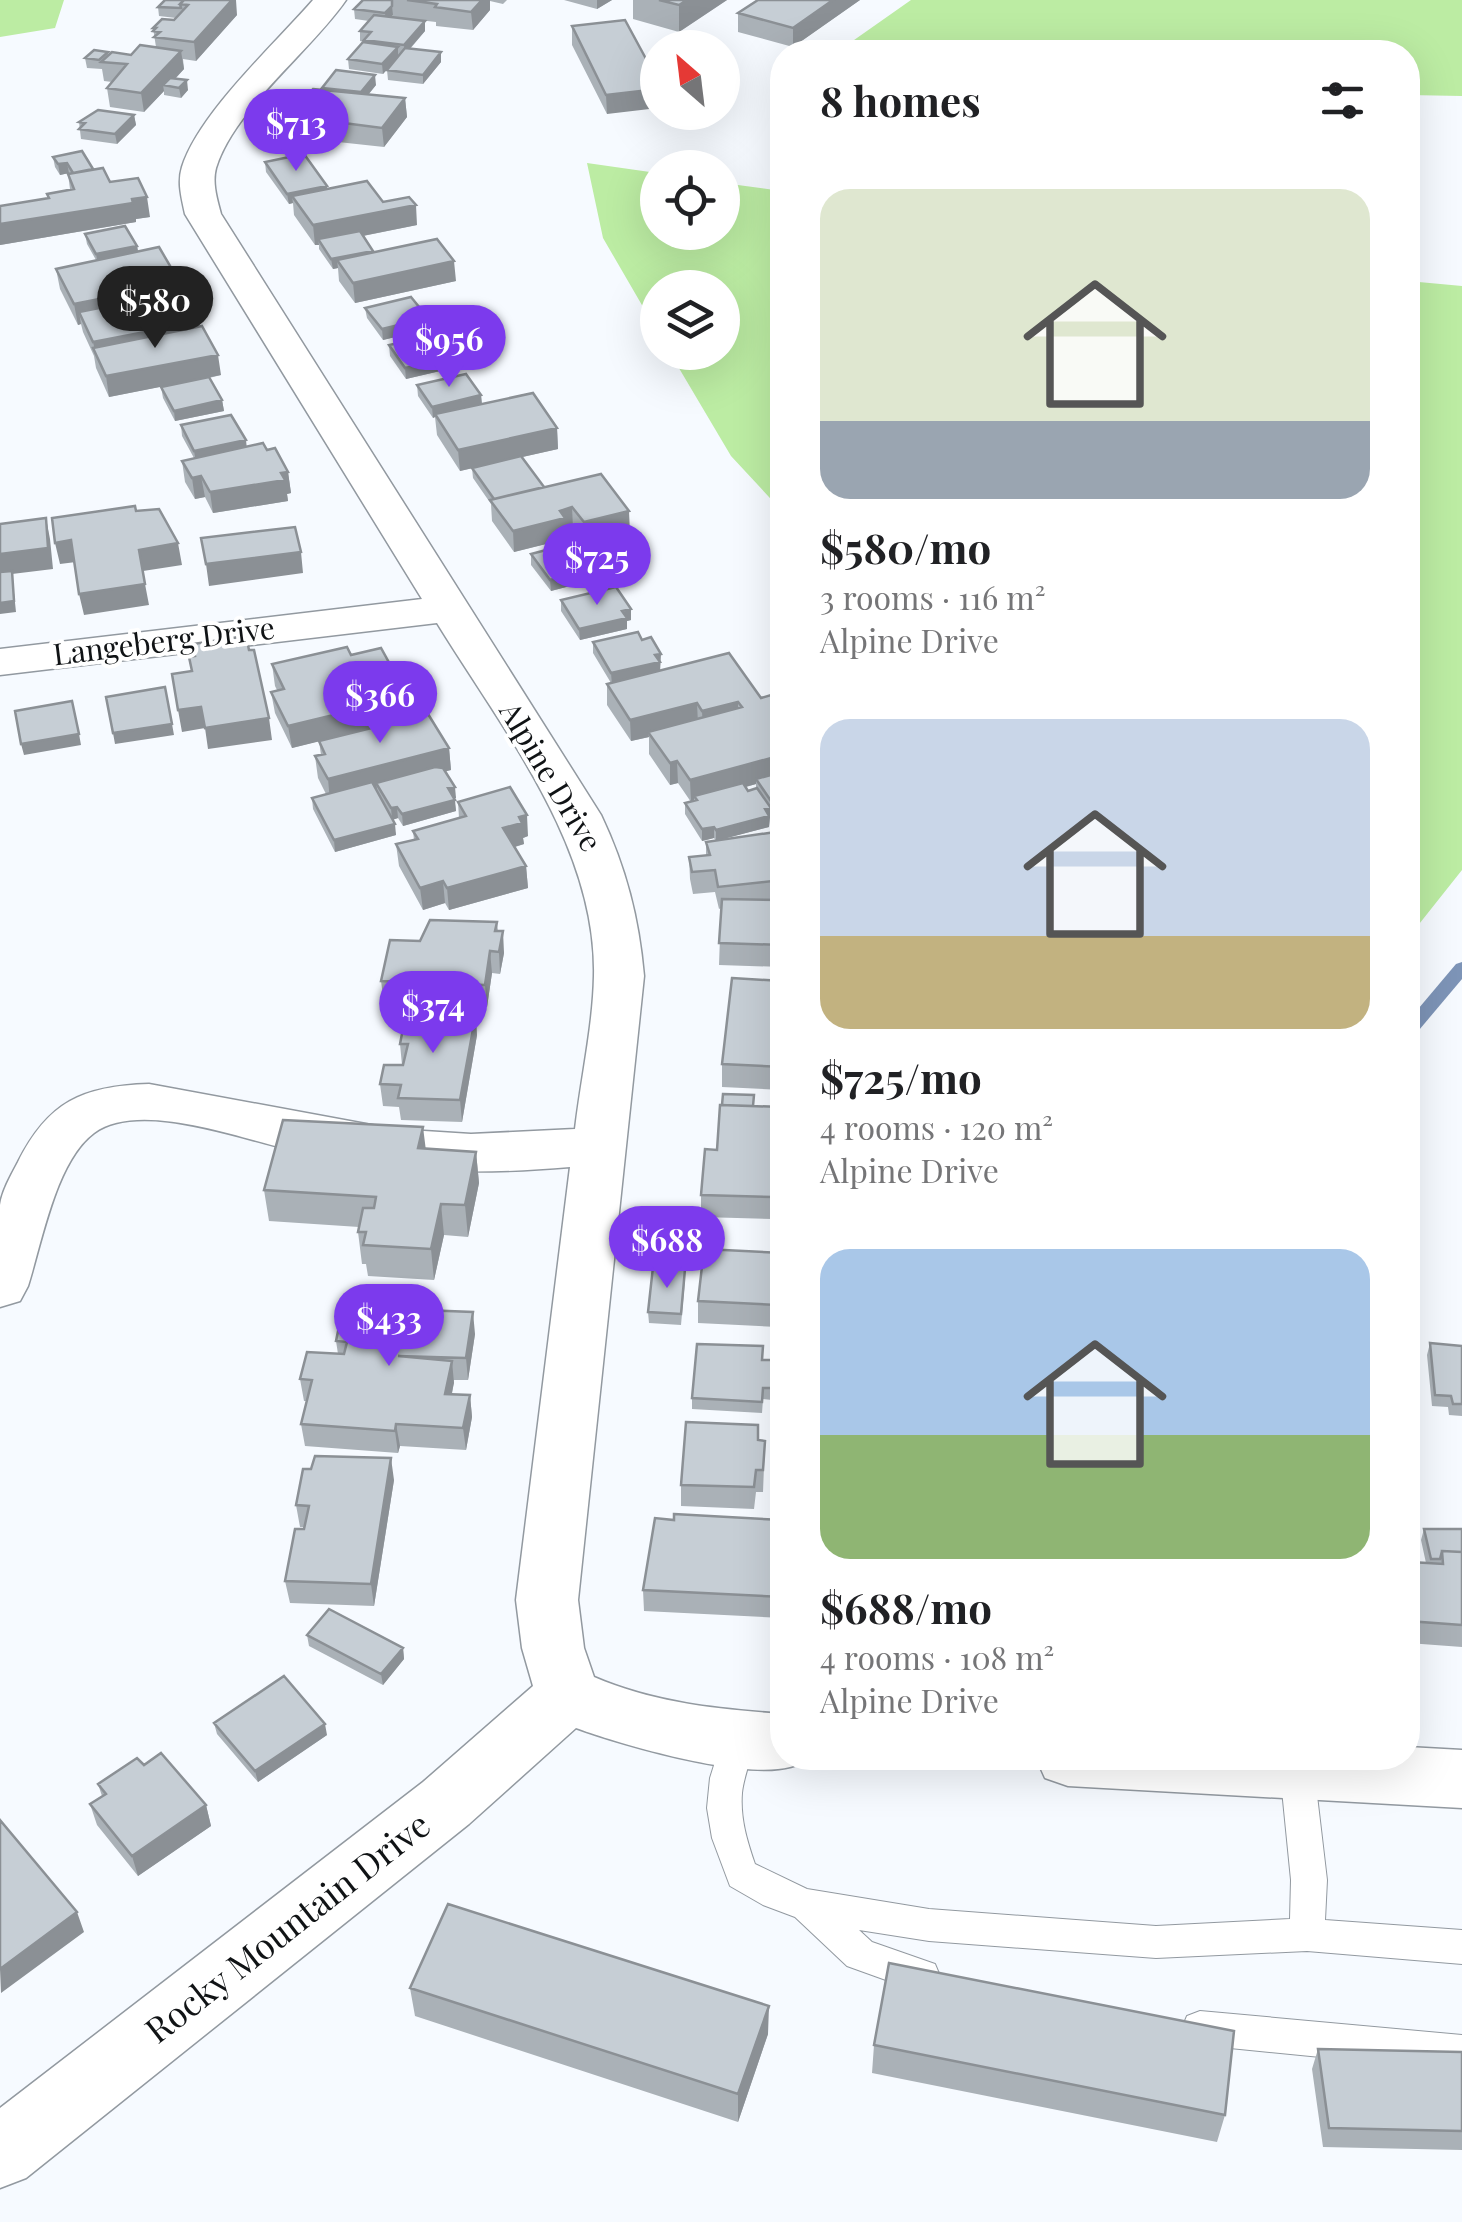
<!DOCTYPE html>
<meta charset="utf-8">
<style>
body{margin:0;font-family:"Playfair Display",serif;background:#f6f6f6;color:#202124;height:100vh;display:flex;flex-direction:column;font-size:38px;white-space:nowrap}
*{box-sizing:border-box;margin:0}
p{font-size:32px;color:#757577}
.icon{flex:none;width:55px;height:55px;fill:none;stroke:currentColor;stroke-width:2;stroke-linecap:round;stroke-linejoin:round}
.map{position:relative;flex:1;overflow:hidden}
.details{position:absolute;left:770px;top:40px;width:650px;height:1730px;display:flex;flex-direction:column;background:#fff;border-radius:40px;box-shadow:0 10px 40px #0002}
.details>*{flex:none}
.needle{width:65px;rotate:332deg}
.controls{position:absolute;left:640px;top:30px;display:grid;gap:20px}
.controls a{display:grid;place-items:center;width:100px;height:100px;border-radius:50%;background:#fff;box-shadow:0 10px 40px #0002;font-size:50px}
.price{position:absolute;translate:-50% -85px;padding:0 22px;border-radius:35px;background:#7c3aed;color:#fff;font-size:32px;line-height:65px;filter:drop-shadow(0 2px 5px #0008)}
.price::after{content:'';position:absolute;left:50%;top:60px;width:30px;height:22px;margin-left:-15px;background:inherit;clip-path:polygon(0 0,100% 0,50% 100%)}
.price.on{background:#222;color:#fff}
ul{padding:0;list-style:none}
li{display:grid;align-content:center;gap:20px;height:530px;padding:0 50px}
li span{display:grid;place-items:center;height:310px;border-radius:30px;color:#555}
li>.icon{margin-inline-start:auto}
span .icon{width:180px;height:180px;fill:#fffc;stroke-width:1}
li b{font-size:42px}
h2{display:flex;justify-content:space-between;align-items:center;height:120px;padding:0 50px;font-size:42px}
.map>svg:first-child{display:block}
.green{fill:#bceca3}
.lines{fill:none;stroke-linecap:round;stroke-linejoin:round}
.stream{fill:#7d94b7;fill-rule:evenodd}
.service-casing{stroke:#9299a0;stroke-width:2}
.minor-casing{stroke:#9299a0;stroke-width:3}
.service{fill:#fff;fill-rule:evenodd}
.minor{fill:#fff;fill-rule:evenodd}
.wall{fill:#aab1b7;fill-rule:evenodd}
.shaded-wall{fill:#8b9095}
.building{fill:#c6ced5;stroke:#8b9095;stroke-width:2.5}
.labels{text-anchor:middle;stroke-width:8;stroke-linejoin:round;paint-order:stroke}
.street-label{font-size:30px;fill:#101315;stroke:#fff}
.near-street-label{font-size:35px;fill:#101315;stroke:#fff}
</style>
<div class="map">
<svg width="1462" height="2222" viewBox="0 0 1462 2222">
<rect width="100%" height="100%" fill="#f6faff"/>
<path class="green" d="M0,0H64L55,28L0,37Z
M911,0H1462V96L1408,95V52H837Z
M587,163L657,173L658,232H722L723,183L782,191V511L731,456L670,353L722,352V288H658L657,331L603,238Z
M1408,281L1462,286V870L1408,938Z"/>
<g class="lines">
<path class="stream" d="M1462,962V979L1414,1036L1408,1038V1021L1456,964Z"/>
<defs>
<path id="service" d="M737,1725L749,1730C758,1748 744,1772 742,1793C740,1818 747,1841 755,1864L807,1889L929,1909L1156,1926L1290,1919L1291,1880L1280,1770L1285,1759L1304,1758L1314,1770L1327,1880L1325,1920L1462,1930V1964L1307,1951L1156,1958L929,1941L859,1930L872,1942L935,1964L940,1976L935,1988L922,1993L847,1966L795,1917L763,1905L730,1886L712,1838L707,1808L710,1778L725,1730Z
M1200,2011L1462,2035V2071L1200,2045L1187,2040L1182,2028L1187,2016Z"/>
<path id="minor" d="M313,0H346C311,51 234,109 216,168C212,183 217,199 221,214L601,815C626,868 639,918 644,976L578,1600L584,1648L594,1677C654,1703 718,1709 782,1714V1758H807C776,1792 617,1743 576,1728L469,1824L26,2178L0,2188V2108L423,1782L533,1686L522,1648L516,1600L570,1167C511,1172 453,1174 394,1167C358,1163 323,1157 288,1149C238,1138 139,1100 94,1133C56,1161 42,1242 28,1286L20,1301L0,1307C0,1274 0,1238 0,1205C2,1191 11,1175 18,1162C48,1102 82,1086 149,1084L393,1129L471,1134L575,1129C581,1078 593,1026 594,976C597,846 502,729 437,623L0,675V649L422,599L185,214C182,199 177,183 182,167C199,113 275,44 313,0Z
M1408,1747L1462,1750V1808L1068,1786L1045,1778L1036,1758H1408Z"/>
</defs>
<use href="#service" class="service-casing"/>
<use href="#minor" class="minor-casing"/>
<use href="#service" class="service"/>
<use href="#minor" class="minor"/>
</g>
<path class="wall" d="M165,0L237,15L196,61L183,59L184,69L176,78L188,90L181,98L164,95V91L144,112L110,107L107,88L112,82L104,81L102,69L87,68L85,58L108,52V55H131L156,47L153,28L174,20L176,18L159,16L158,7Z
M363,0H507L503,4L490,1V10L473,30L436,26V22L393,17V15L391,17L425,21V31L410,49L441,62L423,84L388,80L387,70L390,66L383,74L349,69L348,59L364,42L360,41V31L369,21L355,19L354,9Z
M564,0H612L597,9Z
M633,0H727L679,32L633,19Z
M758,0H860L793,47L738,32V13Z
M572,26L658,81L607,114L572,45Z
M376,85L369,94L405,98L407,117L384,147L338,142L337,131L300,126L298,107L322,90V88Z
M297,95L298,105L285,119L271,117L270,108Z
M134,115L136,125L117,144L81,139L79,122Z
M53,157L93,170L110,182L150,217L136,219V222L0,245V206L48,198L47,194L70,189L68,174H70L69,173L60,175L55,167Z
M265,162L327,189L383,202L417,225L363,236L373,253L456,281L355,303L339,281L338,268L333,269L319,249V245H315L294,215L293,203L289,204L266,172Z
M85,234L137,246L138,251L178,288L193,322L181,324L182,330L221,375L209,378L222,400L224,411L175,421L163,398L161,387L179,383L109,397L96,368L94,356L83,332L81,324L78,325L60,289L56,269L96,260L87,244Z
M365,308L428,329L383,340L367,318Z
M389,345L452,358L453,368L406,379L390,356Z
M417,385L481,395L482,404L557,428L558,449L522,457L544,487L630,533L584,544L573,528L565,530L566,539L514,552L492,521L491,504L473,478L472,468L460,471L437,435L435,417L433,418L418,396Z
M181,425L247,446L267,450L288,472L291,493L287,494L288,501L213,513L205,497L195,499L185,482L182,461L194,458L182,436Z
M531,554L600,567V578L551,591L531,565Z
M561,600L631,609V620L627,621V629L580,640L561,611Z
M593,642L661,665H660V671L761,698L782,699V777H780L770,811L769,827L718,840L782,831V967L719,965L721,908L719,909L715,892L693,894L690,879L689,857L706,856V842L716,841L714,838L702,841L685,814V803L691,802L678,783L670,785L649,754V737L631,741L607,705V684L611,683L593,653ZM756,784V789L748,791L746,787Z
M351,655L398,679L400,701L376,707L378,726L449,748L451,770L445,771L456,798H454L456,811L403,826L398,818L392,820L396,835L335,852L313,809L312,798L326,794L318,778L315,756L321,755L319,741L323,740L292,748L275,713L271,692L277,690L275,686L272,664Z
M458,802L528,836L523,838L524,844L515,847L526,866L528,888L449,910L445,903L423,910L399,866L396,844L414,840L413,831L459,818Z
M497,922L498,931L504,953L500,974L492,973L487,1007L384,1003L381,981L420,941Z
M782,981V1090L722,1087V1064Z
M477,1035L462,1122L401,1120L399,1107L383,1106L380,1084L402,1065L400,1044Z
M722,1105L782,1107V1239H771L772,1219L701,1217V1195L717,1150Z
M425,1149L476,1152L479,1183L468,1237L444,1235L434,1280L368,1276L366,1264H362L358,1232L359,1227L269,1221L264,1190Z
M782,1253V1306H778L777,1327L698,1323V1301Z
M685,1281L681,1325L649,1323L648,1312Z
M423,1304V1310L475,1334L468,1380H454L452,1394L470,1395L472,1417L466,1450L400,1446L398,1453L305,1446L301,1424L307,1401H304L300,1379L338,1354L336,1341L352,1312Z
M1430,1343L1462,1346V1416L1449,1415L1448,1407L1432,1406L1427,1355Z
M763,1360H774L772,1400L763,1399L762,1413L692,1409V1398Z
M758,1440L765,1441L763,1492H756L754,1509L681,1506V1485Z
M311,1469L394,1480L374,1606L290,1603L285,1581L305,1527H300L296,1505Z
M674,1520H782V1618L644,1611L643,1590Z
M1424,1529H1462V1647L1408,1643V1553L1411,1562L1426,1563L1421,1540Z
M307,1635L403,1648L404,1659L383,1685L309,1646Z
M214,1723L327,1735L258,1782L217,1734Z
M144,1765L206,1805L211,1826L138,1876L97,1825L90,1804L102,1796L98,1784Z
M410,1988L768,2034L738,2122L415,2016Z
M874,2045L1225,2115L1217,2142L872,2073Z
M1318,2049L1462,2052V2150L1323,2147L1312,2069Z"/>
<path class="shaded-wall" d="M232,0H236L237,15L196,61L194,42Z
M482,0H490V10L473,30L471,12Z
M597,0H612L597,9Z
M687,0H727L679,32V5Z
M833,0H860L793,47V28Z
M392,6L393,15L386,23L385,13Z
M425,21V31L405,54L404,45Z
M398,47V57L383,74L382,64Z
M181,51L184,69L168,86L163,85L164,91L144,112L141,93Z
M441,52V62L423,84V75Z
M375,75L376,85L362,102L361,92Z
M187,80L188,90L181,98L179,88Z
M658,89V108L607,114L606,95Z
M297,95L298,105L285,119L284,109Z
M405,98L407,117L384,147L382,128Z
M134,115L136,125L117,144L115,134Z
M67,163L69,173L60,175L58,164Z
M327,186L328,196H292L293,203L289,204L287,194Z
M147,197L150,217L136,219V222L0,245V224Z
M416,205L417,225L322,244L318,239L319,245H315L313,225Z
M137,246L139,257L98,265L96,254Z
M373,251L374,261L337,260L338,268L333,269L331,259Z
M454,261L456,281L355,303L353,283Z
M176,276L179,296L190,301L193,322L174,325L114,305L112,300L115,317L79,312L81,324L78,325L74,304Z
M428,318V329L383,340L382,329Z
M181,325L185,345L96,355L93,342Z
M218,355L221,375L109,397L106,376Z
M452,358L453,368L406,379L405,368Z
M481,395L482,406L435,414V417L433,418L432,407Z
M222,400L224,411L175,421L174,411Z
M557,428L558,449L460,471L458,450Z
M246,440L247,450L196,462L194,451Z
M288,472L291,493L287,494L288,501L213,513L210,492Z
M201,476L205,497L195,499L192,478Z
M572,507L573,528L565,530L566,539L514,552L513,531L560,511Z
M629,511L630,533L584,544V522Z
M46,518L50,539L53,569L12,574L16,612L0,614V554Z
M71,540L76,562L60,564L55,543Z
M178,543L182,565L143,571L139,550Z
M301,552L303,573L209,586L206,564Z
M600,567V578L551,591L550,580Z
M145,584L149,605L84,615L79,594Z
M631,609V620L627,621V629L580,640L579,629Z
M661,654L660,673L612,685L611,673Z
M398,679L400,701L376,707L378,727L292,748L288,726L366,687Z
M738,702V723L703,732L702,711Z
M697,703L698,724L648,732L649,737L631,741L630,720Z
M201,707L205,728L182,732L178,710Z
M269,718L272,740L208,749L205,728Z
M172,724L174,735L115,744L113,733Z
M79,734L81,745L24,755L21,744Z
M449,748L451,770L379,789L376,783L377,789L330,801L328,779Z
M782,755V777L759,783L756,779V784L697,800L694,796V801L691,802L690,780Z
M677,761L678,783L670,785V763Z
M455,787L456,798L449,799L448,788Z
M782,798V809L771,812V801Z
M455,800L456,811L403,826L402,814Z
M397,807L398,818L392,820L391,808Z
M771,808L769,827L716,841V830Z
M527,815L528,836L523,838L524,844L504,850L503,828L519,817Z
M395,824L396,835L335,852L334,840Z
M714,827V838L702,841V829Z
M526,866L528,888L449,910L447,888Z
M443,881L445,903L423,910L420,888Z
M503,931L504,953L500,974L499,952Z
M490,951L492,973L487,1007L485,985Z
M476,1013L477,1035L462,1122L460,1100Z
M423,1127L427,1159L418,1148Z
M476,1152L479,1183L468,1237L465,1205Z
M441,1204L444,1235L434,1280L431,1249Z
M473,1312L475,1334L468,1380L466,1358Z
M452,1361L454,1383L447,1415L445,1394Z
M470,1395L472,1417L466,1450L463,1428Z
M396,1424L400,1446L398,1453L395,1431Z
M391,1458L394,1480L374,1606L371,1584Z
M403,1648L404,1659L383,1685L381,1674Z
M325,1724L327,1735L258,1782L255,1771Z
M206,1805L211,1826L138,1876L132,1856Z
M77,1912L84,1932L1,1993L0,1969Z
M769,2006L768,2034L738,2122V2094Z"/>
<path class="building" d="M165,0H184L180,4L181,8L158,7Z
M184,0H232L194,42L154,37L160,32L153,31L156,28H153L162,19L174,20L188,5L180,4Z
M363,0H392V6L385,13L354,9Z
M407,0H482L471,12L435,7L437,4Z
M659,0H687L679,5Z
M758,0H833L793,28L738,13Z
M374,15L425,21L404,45L364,40L371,32L360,31Z
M625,20L658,81V89L606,95L572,26Z
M363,42L398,47L382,64L348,59Z
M140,45L181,51L141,93L107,88L127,64L101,62L112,52L131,55Z
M405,48L441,52L423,75L387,70Z
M94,50L108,52L99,60L85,58Z
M336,70L375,75L361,92L322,88Z
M170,78L187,80L179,88L163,85Z
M313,89L405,98L382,128L336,122L344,113L298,107Z
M283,93L297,95L284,109L270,108Z
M98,110L134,115L115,134L79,129L85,123L79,122Z
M82,151L93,169L73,173L67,163L58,164L53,157Z
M304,154L327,186L287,194L265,162Z
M103,168L110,182L138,178L147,197L132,199L133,203L0,224V206L49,198L47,194L74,189L68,174Z
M367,181L383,202L409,197L416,205L313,225L292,196Z
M125,226L137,246L96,254L85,234Z
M360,231L373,251L331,259L318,239Z
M437,239L454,261L353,283L337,260Z
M159,247L176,276L171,277L175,284L74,304L56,269Z
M182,287L190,301L171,305L181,325L93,342L79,312L114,305L112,300Z
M411,297L428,318L382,329L365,308Z
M202,326L218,355L106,376L93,348Z
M435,335L452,358L405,368L389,345Z
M466,374L481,395L432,407L417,385Z
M209,377L222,400L174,411L161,387Z
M533,393L557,428L458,450L435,414Z
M231,415L246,440L194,451L181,425Z
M263,443L267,450L275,448L288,472L281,473L285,480L210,492L201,476L192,478L182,461Z
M521,456L544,487L494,499L472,468Z
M601,474L629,511L584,522L572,507L560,511L565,518L513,531L490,500Z
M135,506L136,511L159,509L178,543L139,550L145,584L79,594L71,540L55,543L52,518Z
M46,518L48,548L0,554V524Z
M295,527L301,552L206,564L201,538Z
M580,541L600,567L550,580L531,554Z
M12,571L14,601L0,603V572Z
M616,587L631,609L622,611L627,618L579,629L561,600Z
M638,632L642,640L651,637L661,654L655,655L660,662L611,673L593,642Z
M246,636L249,650H254L269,718L205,728L201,707L178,710L172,674L192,671L189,657L195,656L193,644Z
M347,647L351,655L381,648L398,679L366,687L375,705L288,726L271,692L284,689L272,664Z
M729,653L761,698L778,693L782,699V755L690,780L677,761L670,763L648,732L742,707L738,702L702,711L697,703L630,720L607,684Z
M165,687L172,724L113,733L106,697Z
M72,701L79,734L21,744L15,711Z
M428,714L449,748L328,779L315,756L325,754L319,741Z
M435,767L443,768L455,787L448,788L455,800L402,814L397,807L391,808L376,783Z
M778,773L782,780V798L771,801L756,779Z
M372,782L395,824L334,840L312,798Z
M743,783L748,791L757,788L771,808L765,809L769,816L716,830L714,827L702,829L685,803L697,800L694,796Z
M510,787L527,815L519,817L522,823L503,828L526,866L447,888L443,881L420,888L396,844L418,839L413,831L466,816L458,802Z
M782,831V880L718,887L715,870L692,872L689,857L710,855L706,842Z
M722,899L782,900V945L719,943Z
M430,920L497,922L495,931H503L499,952L490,951L485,985L381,981L390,940L420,941Z
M732,978L782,981V1067L722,1064Z
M416,1011L476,1013L460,1100L398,1098L401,1085L380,1084L384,1065H403L408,1044H400L405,1018L415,1019Z
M723,1094L754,1095L753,1106L722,1105Z
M720,1105L782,1107V1142H778V1154H782V1217H772V1197L701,1195L705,1149L717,1150Z
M283,1120L423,1127L418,1148L476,1152L465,1205L441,1204L431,1249L363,1245L366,1232H358L363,1208H374L376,1197L264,1190Z
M704,1249L782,1253V1284H779L777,1305L698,1301Z
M653,1267L685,1269L681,1314L648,1312Z
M354,1301L423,1304L422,1310L473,1312L466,1358L398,1356L452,1361L445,1394L470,1395L463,1428L396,1424L395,1431L301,1424L312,1380L300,1379L307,1352L344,1354L347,1342L336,1341L342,1312H352Z
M1430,1343L1462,1346V1404H1453L1451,1396L1435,1395Z
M697,1344L763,1346L762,1360H774L772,1388H763L762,1402L692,1398Z
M686,1422L758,1425V1440L765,1441L763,1470H756L754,1487L681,1485Z
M315,1456L391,1458L371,1584L285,1581L295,1529H304L309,1506L296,1505L303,1469H311Z
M674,1514L782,1520V1597L643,1590L655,1518L674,1520Z
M1424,1529H1462V1552L1442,1551L1440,1559H1431Z
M1442,1551L1462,1552V1625L1408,1621V1553H1410L1411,1562L1443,1564Z
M329,1609L403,1648L381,1674L307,1635Z
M284,1676L325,1724L255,1771L214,1723Z
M161,1753L206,1805L132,1856L90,1804L106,1794L98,1784L137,1758L144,1765Z
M0,1820L77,1912L0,1969Z
M448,1904L769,2006L738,2094L410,1988Z
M889,1963L1234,2031L1225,2115L874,2045Z
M1318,2049L1462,2052V2131L1329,2128Z"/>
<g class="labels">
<g class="street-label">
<text transform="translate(164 642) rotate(-7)" y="10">Langeberg Drive</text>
<text transform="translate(550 777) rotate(59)" y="10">Alpine Drive</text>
</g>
<g class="near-street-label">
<text transform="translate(288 1928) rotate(-38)" y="12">Rocky Mountain Drive</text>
</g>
</g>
</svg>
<div class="controls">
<a><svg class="needle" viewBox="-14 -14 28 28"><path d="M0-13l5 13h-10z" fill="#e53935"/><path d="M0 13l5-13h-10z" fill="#757577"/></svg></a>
<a><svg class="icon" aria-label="locate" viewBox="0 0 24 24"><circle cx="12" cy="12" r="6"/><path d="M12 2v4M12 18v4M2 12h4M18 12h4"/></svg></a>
<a><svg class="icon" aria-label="layers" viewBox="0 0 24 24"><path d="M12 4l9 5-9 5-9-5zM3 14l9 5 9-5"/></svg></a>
</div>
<b class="price" style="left:296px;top:174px">$713</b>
<b class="price on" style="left:155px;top:351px">$580</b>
<b class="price" style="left:449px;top:390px">$956</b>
<b class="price" style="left:597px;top:608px">$725</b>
<b class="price" style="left:380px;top:746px">$366</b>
<b class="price" style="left:433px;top:1056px">$374</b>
<b class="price" style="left:667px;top:1291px">$688</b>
<b class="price" style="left:389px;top:1369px">$433</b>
<section class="details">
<h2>8 homes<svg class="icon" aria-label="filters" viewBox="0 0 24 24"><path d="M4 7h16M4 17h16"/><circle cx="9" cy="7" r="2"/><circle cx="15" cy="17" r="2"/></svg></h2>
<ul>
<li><span style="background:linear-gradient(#dfe7d0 75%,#9aa5b1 0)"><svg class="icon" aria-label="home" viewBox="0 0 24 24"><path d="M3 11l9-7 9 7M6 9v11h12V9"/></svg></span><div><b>$580/mo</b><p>3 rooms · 116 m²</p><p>Alpine Drive</p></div></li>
<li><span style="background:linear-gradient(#c9d6e8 70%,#c2b280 0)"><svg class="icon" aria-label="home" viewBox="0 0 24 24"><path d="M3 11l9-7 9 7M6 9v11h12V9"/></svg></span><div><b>$725/mo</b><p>4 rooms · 120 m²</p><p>Alpine Drive</p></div></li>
<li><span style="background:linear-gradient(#a9c7e8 60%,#8fb573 0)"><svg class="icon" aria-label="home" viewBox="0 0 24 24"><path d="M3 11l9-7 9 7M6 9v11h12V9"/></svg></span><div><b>$688/mo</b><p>4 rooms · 108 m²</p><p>Alpine Drive</p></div></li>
</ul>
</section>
</div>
